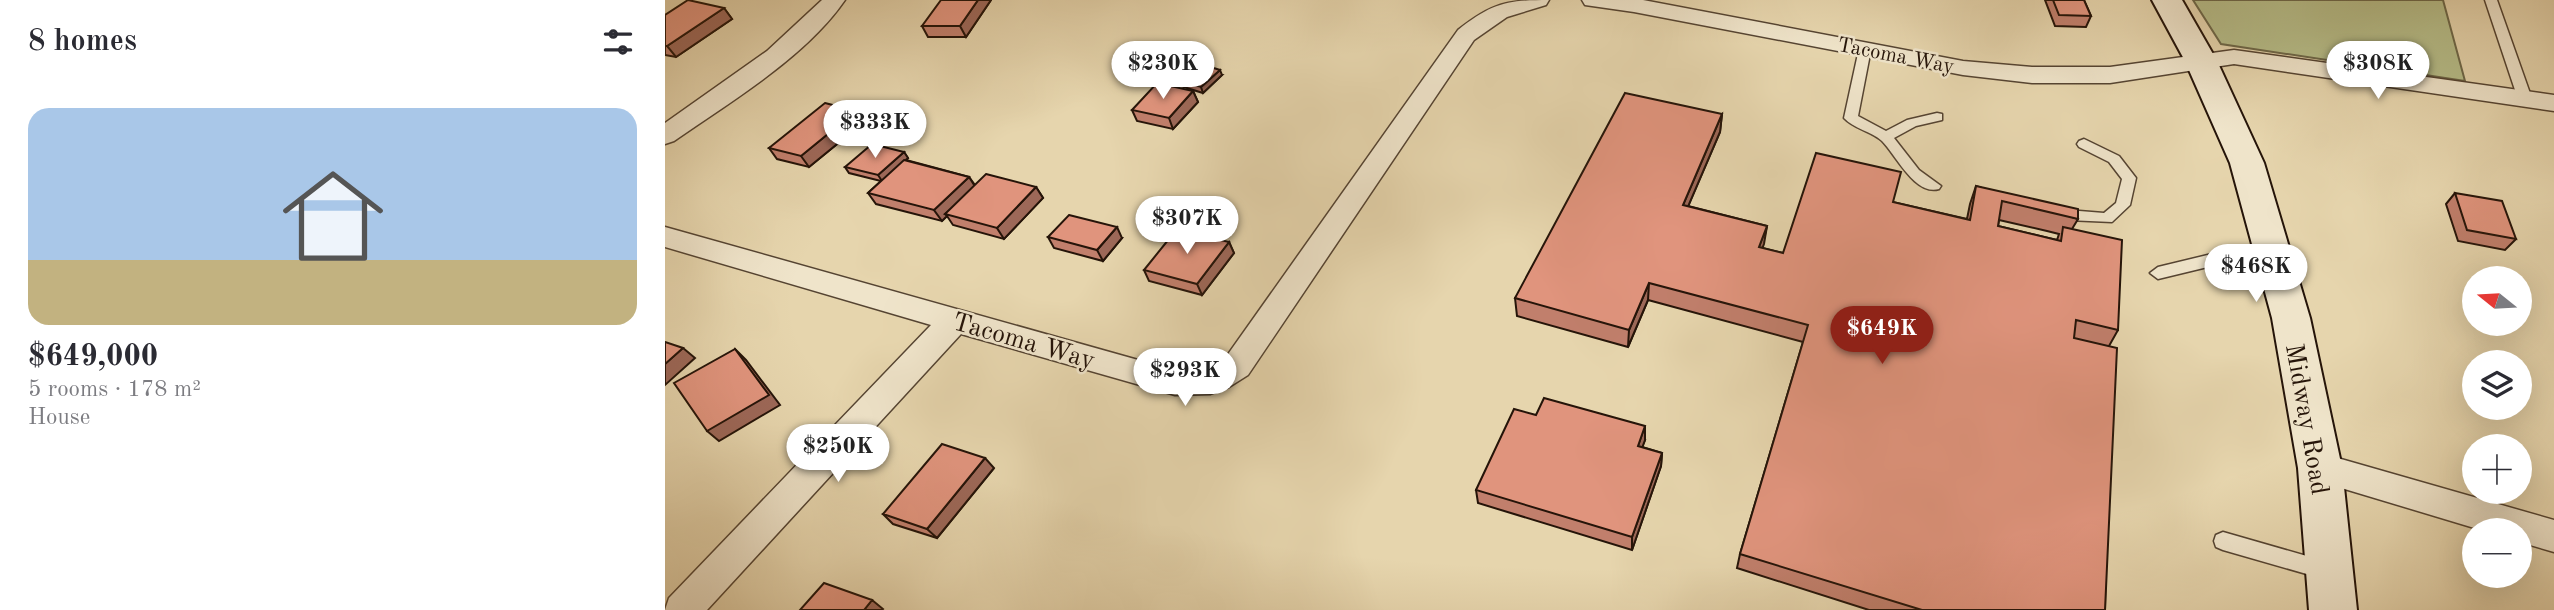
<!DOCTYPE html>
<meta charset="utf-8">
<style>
body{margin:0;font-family:"Old Standard TT",serif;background:#f7f7f7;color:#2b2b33;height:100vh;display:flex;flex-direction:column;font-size:26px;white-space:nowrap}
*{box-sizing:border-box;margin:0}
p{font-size:23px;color:#7c7c81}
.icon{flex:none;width:38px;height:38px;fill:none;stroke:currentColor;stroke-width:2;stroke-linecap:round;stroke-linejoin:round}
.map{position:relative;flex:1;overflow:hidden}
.side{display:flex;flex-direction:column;background:#fff;width:665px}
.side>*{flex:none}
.needle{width:46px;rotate:288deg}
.buttons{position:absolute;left:1797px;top:266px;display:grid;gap:14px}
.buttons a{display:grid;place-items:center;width:70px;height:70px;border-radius:50%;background:#fff;box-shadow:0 7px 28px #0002;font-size:35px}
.price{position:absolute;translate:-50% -60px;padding:0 16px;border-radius:24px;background:#fff;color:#222;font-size:23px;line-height:46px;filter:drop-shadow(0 2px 4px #0008)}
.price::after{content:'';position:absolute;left:50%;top:42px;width:21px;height:16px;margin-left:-10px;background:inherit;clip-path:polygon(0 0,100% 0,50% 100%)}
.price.active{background:#8f2418;color:#fff}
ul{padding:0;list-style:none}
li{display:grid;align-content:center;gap:14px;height:371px;padding:0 28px}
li+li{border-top:2px solid #e1e1e2}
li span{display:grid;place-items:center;height:217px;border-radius:21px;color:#555}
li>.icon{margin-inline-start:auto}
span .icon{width:126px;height:126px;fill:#fffc;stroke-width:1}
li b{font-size:30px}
h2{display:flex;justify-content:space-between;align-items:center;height:84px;padding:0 28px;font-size:30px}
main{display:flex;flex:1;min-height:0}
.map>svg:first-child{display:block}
.green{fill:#b6bd89;stroke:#6e6849;stroke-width:2}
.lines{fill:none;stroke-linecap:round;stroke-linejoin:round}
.lane-casing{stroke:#554432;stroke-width:3}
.street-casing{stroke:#554432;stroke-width:3}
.secondary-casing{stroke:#251409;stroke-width:4}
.lane{fill:#efe4ca;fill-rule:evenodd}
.street{fill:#efe4ca;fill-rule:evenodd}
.secondary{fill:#efe4ca;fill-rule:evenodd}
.wall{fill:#c17f6c;stroke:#251409;stroke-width:2;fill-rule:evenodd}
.shaded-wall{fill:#9d6858;stroke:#251409;stroke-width:2}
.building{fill:#e0947d;stroke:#251409;stroke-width:2}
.labels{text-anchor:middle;stroke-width:5;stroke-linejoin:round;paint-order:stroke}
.far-street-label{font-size:21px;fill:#251409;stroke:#efe4ca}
.street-label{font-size:26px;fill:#251409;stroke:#efe4ca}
</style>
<main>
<section class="side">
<h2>8 homes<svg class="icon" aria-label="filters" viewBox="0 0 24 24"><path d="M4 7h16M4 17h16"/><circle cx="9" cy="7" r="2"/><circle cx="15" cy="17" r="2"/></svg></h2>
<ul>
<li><span style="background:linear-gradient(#a9c7e8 70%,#c2b280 0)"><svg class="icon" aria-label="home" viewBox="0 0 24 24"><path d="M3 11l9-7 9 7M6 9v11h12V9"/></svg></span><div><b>$649,000</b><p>5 rooms · 178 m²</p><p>House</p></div></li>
</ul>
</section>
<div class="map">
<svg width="1889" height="610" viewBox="0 0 1889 610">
<rect width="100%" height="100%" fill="#e6d5ad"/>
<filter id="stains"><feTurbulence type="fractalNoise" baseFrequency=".00286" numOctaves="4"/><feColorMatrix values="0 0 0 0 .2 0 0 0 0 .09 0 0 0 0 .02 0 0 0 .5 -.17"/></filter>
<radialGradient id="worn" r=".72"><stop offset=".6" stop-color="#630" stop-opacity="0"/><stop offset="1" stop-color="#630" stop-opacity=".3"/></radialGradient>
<path class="green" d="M1528,0H1778L1800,81L1556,44Z"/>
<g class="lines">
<defs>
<path id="lane" d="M1820,0H1832L1867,99L1865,102H1855L1853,99Z
M1200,45L1206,49L1193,116L1221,131L1242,120L1272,113L1277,114V120L1251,126L1229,138L1254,170L1276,186L1274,189C1250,196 1231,155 1217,141C1206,131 1189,129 1179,118L1194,49Z
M1419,139L1454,156L1471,178L1465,205L1447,222L1402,220L1395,215L1402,210L1439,213L1451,203L1457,179L1444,162L1414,147L1412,144L1414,141Z
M1555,252L1610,257L1618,263L1610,269L1555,264L1493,279L1485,273L1493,267Z
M1558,532L1659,561L1666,564L1669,570L1666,576L1659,579L1558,550L1551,547L1549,541L1551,535Z"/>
<path id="street" d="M157,0H180C140,58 66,101 9,141L0,144V123L102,51Z
M884,0L881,5L842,17L809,40L583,375L564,387L545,394L510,395L296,334L42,610H0L4,598L266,325L0,247V227L498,367L537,370L561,357L793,30C827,3 842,0 884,0Z
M917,0H978L1298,61L1367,67H1445L1569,50L1889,95V111L1569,64L1445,83H1367L1298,75L969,12L920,5Z
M1655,453L1889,520V552L1855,542V530H1816L1643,478L1638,468L1643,458Z"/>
<path id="secondary" d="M1487,0H1517L1552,61L1599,163L1645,318L1677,468L1692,610H1644L1633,468L1607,318L1565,163L1520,61Z"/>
</defs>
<use href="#lane" class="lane-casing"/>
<use href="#street" class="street-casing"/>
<use href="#secondary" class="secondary-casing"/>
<use href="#lane" class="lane"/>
<use href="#street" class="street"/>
<use href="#secondary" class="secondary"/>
</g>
<path class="wall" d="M326,0L301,37H263L257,26Z
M1380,0H1419L1426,16L1421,27L1390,26Z
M59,8L67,19L11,57L0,55V15Z
M557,75L538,93L506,83L504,77Z
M528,91L533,102L508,129L472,121L467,110Z
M191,111L199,122L144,167L112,159L104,148Z
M1057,114L1055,132L1023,206L1102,226L1097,248L1118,253L1228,202L1302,219L1305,204L1311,186L1413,219L1407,229L1453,330L1444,346L1440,610H1204L1072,568L1075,554L1138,342L983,300L963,347L852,316L850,298ZM1334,220L1382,231L1394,234L1392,240L1333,226Z
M239,152L243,158L241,160L304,177L310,185L371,187L378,198L339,239L288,225L282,216L277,221L211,204L203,193L216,181L184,173L180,167Z
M1790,193L1851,239L1840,250L1793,241L1781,204Z
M383,237L457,238L438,261L389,248Z
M564,242L569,253L537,295L484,281L479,270Z
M871,415L980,440L977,447L997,453L996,466L967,550L813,503L811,490Z
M329,468L272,538L228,524L218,514Z"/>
<path class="shaded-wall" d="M313,0H326L301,37L295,26Z
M59,8L67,19L11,57L2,46Z
M555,70L557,75L538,93L536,87Z
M528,91L533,102L508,129L504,118Z
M191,111L199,122L144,167L136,156Z
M1057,114L1055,132L1016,223L1018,205Z
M239,152L243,158L217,181L213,175Z
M304,177L311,188L280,214L282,216L277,221L269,210Z
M371,187L378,198L339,239L332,228Z
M1102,226L1099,244L1091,264L1094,247Z
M452,227L457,238L438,261L432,250Z
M564,242L569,253L537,295L532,284Z
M984,283L983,300L963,347L964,330Z
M18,348L30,358L0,385V364Z
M70,349L81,360L115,405L54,441L42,431Z
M980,426V440L973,459V446Z
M997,453L996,466L967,550V537Z
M320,458L329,468L272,538L262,529Z
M207,600L218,609L217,610H199Z"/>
<path class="building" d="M23,0L59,8L2,46H0V15Z
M276,0H313L295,26H257Z
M1388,0H1419L1426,16L1394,15Z
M523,60L555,70L536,87L504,77Z
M492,83L528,91L504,118L467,110Z
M960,93L1057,114L1018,205L1102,226L1094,247L1118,253L1151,153L1236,172L1228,202L1305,220L1311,186L1413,209V219L1337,201L1333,226L1396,241L1398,227L1457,240L1453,330L1411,320L1409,338L1452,348L1440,610H1257L1075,554L1143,325L984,283L964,330L850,298Z
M160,103L191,111L136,156L104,148Z
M207,144L239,152L213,175L180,167Z
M239,160L304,177L269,210L203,193Z
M321,174L371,187L332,228L280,214Z
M1790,193L1837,201L1851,239L1802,230Z
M404,215L452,227L432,250L383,237Z
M512,229L564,242L532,284L479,270Z
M0,342L18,348L0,364Z
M70,349L104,395L42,431L9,383Z
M879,398L980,426L973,446L997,453L967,537L811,490L849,409L871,415Z
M277,444L320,458L262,529L218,514Z
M159,583L207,600L199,610H135Z"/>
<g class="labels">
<g class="far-street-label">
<text transform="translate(1231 55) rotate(11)" y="7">Tacoma Way</text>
</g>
<g class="street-label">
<text transform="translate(359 340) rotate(16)" y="9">Tacoma Way</text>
<text transform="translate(1643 419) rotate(80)" y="9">Midway Road</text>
</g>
</g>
<rect width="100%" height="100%" filter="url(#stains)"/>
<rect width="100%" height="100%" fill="url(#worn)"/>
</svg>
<div class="buttons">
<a><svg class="needle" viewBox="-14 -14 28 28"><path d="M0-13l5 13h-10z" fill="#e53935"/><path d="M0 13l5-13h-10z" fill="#7c7c81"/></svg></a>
<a><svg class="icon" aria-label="layers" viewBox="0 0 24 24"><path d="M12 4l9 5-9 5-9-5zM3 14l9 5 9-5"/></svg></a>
<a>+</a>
<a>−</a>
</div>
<b class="price" style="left:498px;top:101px">$230K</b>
<b class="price" style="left:1713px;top:101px">$308K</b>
<b class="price" style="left:210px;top:160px">$333K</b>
<b class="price" style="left:522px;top:256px">$307K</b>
<b class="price" style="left:1591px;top:304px">$468K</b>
<b class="price active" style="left:1217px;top:366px">$649K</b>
<b class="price" style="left:520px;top:408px">$293K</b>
<b class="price" style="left:173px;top:484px">$250K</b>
</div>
</main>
